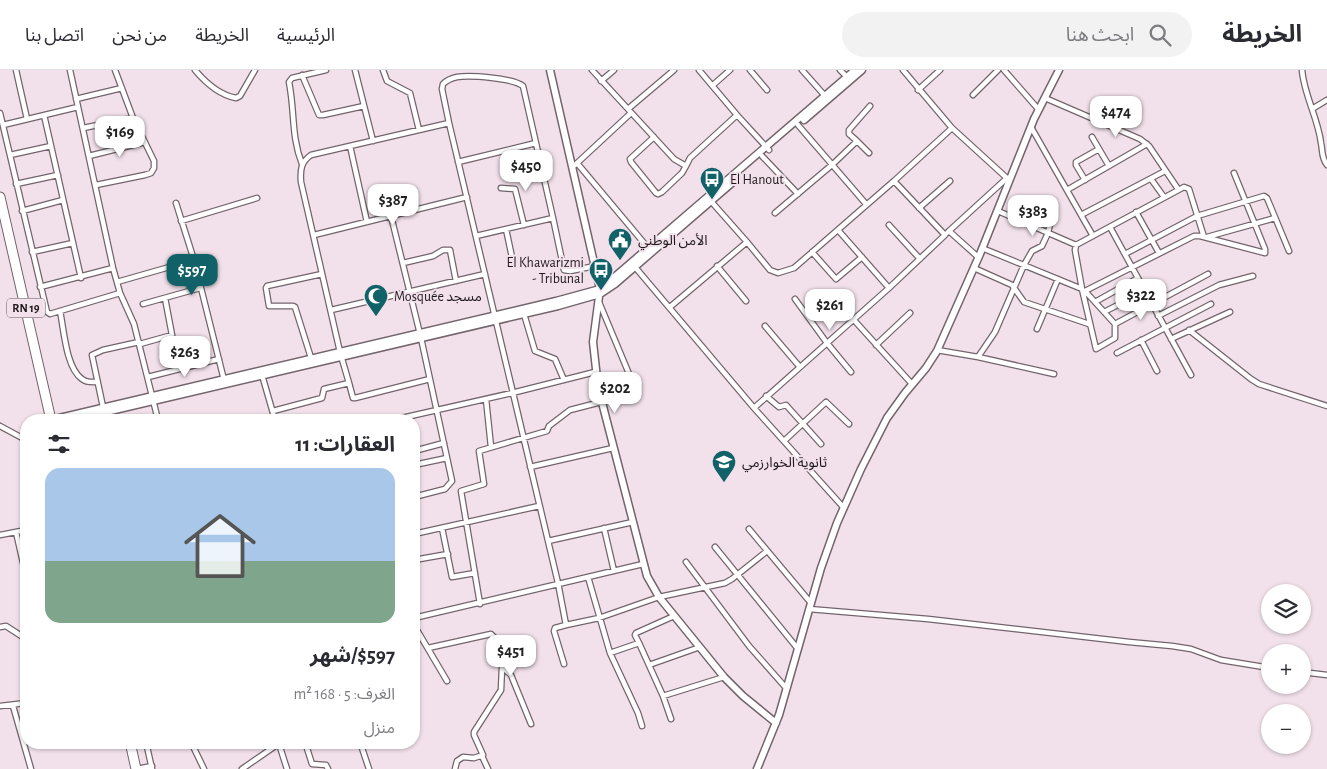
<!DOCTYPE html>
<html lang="ar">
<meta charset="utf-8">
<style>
body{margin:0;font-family:"Alegreya Sans","Noto Sans Arabic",sans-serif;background:#f2f2f3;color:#2b2b33;direction:rtl;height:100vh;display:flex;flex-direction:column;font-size:19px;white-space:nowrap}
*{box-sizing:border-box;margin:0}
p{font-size:16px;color:#7c7c81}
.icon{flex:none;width:28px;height:28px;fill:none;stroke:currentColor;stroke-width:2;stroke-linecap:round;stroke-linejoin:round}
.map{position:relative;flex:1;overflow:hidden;direction:ltr}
.drawer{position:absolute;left:20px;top:344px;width:400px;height:335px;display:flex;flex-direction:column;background:#fff;border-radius:20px;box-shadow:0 1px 4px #0004;direction:rtl}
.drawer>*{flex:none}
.controls{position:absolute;left:1261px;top:514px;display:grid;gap:10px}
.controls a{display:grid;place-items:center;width:50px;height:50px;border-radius:50%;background:#fff;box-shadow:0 1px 4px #0004;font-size:25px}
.price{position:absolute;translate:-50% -42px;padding:0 11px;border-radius:10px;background:#fff;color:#222;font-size:16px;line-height:32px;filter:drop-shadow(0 1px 2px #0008)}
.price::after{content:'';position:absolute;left:50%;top:30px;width:15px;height:11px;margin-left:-8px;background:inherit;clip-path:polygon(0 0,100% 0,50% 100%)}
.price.active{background:#116168;color:#fff}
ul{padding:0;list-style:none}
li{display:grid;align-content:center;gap:10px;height:265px;padding:0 25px}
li+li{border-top:1px solid #e1e1e2}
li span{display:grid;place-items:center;height:155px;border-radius:15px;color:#555}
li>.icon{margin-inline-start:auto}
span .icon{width:90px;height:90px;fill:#fffc;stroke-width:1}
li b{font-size:21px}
h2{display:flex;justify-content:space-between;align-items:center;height:60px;padding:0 25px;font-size:21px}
header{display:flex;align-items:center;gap:30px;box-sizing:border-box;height:70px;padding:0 25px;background:#fff;border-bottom:1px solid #e1e1e2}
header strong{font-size:24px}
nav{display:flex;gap:28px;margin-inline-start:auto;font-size:18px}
.search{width:350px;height:45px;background:#f2f2f3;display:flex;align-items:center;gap:12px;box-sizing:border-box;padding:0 18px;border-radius:28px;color:#7c7c81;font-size:19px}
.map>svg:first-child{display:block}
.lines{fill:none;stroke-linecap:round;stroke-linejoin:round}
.street-casing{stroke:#73646c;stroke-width:7}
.secondary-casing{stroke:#73646c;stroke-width:9}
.highway-casing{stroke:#73646c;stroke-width:11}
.street{stroke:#fff;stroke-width:4.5}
.secondary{stroke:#fff;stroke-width:6}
.highway{stroke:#fff;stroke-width:9}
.labels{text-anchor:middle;stroke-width:4;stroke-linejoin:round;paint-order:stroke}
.shield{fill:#f2e1eb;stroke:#5e555a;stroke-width:1}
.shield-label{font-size:12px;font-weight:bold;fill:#1f191c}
.poi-label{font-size:14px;fill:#1f191c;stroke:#f2e1eb;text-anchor:start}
</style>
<header>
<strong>الخريطة</strong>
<div class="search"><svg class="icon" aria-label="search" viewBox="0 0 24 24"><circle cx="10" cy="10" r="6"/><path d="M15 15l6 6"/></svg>ابحث هنا</div>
<nav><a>الرئيسية</a><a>الخريطة</a><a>من نحن</a><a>اتصل بنا</a></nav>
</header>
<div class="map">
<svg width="1327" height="699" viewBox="0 0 1327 699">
<rect width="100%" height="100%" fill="#f2e1eb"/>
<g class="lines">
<defs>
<path id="street" d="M16,0L27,49
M70,0L113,198L120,223L134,254L158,350
M195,0C205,12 220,25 236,28L240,26L255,0
M355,0L373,71
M383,0L387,11L410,23L419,60
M592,0L674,89L686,96L690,88L737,45
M699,0L737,45L769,80
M750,0L767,20
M802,0L826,27
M840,0L847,7
M903,0L952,58L1009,110
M1004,0L1039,40
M1302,0C1304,25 1318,48 1321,73C1323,82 1321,87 1327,95
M302,5L319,45H323L364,36
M601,11L614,0
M713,15L730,0
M918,20L940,0
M973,25L998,0
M1045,28L1140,69L1149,76L1178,119
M76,29L122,18
M628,39L674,0
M1312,39L1327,30
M0,43L47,242L50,244L120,223
M44,45L81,208
M449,53L442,19L443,14C447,10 452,8 457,7C470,5 513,8 523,16L553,148L476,166
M3,55L78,37
M798,55L866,134
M1031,57L1093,166
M83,58L133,48
M654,67L630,89L631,92L656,123L658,124L662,122L682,103L686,96
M1092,67L1109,96
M857,71L869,83
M350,76L367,152
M10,85L51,76
M89,86L145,72
M762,86L798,124
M458,92L536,73
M577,93L649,179
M302,94C291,66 295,42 289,12L292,8L326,0
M575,95L631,43
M1151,109L1164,127
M1085,110L1076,95V92L1099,79
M16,114L58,105
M96,115L145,105L151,103L154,98V91L133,48L115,0
M501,118L515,119L524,155
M1067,120L1147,74
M709,129L747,172L770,200L778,203L794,198L894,111L952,58
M176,133L194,190
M919,138L950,111
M22,141L63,130
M998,141L1076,175
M1136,142L1159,183
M775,143L833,94L857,71L849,64V60L870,36
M1081,145L1165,101
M391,146L421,268L452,411L445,419L414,427
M553,148L564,200L570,201L595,196
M181,151L257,128
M889,155L920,189
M1110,157L1191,305
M506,159L513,192
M838,160L889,218
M949,161L1007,108
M947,163L949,161L978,187
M314,165L467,127
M1207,167L1275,148
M982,178L1082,219L1096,279L1115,268V254
M32,182L73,173
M812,182L836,209L862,187
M1125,184L1197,146L1264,126L1267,128L1289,181
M403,193L433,186L443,180H450L456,211
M717,196L746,231
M635,197L754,338L844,438
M974,198L1012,215L1024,232L1089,254
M117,212L194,190L224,310
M40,217L113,198
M1082,219L1075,180L1076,175L1184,117L1189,119L1204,167
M1085,221L1115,254L1208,204
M1083,222L1194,166H1200L1265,183V179L1234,103
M795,229L827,273L851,302
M1095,232L1138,208
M143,234L200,218
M670,237L747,172
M331,240L485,204
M60,241C64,260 66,298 82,309C87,313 92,312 97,312
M1104,242L1145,221
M524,244L535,281L555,289L564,310
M1158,246L1219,215L1253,206
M853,249L912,314
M765,256L799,296
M1037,259L1058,209
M1189,260L1251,309L1259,314L1327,336
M1171,269L1230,242
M1141,270L1157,301
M140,274L172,265L165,228
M876,275L910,243
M937,280L978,287L995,262L1024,195L1032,181L1042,176L1048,163L1054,137
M1117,283L1211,234
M978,287L1054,304
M312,291L295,237L293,236H269L266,218L267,216L322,204
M262,305L275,350
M148,307L219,289
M349,313L353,328H355L430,309
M766,326L779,337L786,335L821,374
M486,329L491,377
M103,337L92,285L103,280L139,272
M754,338L889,218L945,165L894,111
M273,341L322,328L324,319L349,313L340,282L301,112C300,100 301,92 311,85L449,53L558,513L566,555L599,548L659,527L725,513L732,509L767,481
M393,350L512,323L595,302
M0,356L26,370
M784,371L826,332L849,354
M414,381L444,373
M414,395L447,388
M530,397L613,378
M442,458L452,507L475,503
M604,458L614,501
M749,459L811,533
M16,462L26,506
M414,464L539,436
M0,465L26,460
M548,471L633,452
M715,477L798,579
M414,490L448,484
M686,492L749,576L787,619
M588,507L610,583L638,643L642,656
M480,534L461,421L484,414L479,381L547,361L549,356L570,340L601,332L631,318L632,311L599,232
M809,539L928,549L1129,572L1172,576L1191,579L1221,590L1270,598
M414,548L643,494
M414,555L447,611
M0,557L6,556L26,569
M639,573L635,565L636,563L674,546
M428,578L491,564L494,567L502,597L501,620L474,662V665L483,685L474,688L463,687L457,691L455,699
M610,583L639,573L663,626L724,607
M564,594L554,561L555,558L566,555
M649,595L700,577
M502,597L511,605L531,654
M1302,602L1327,605
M663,626L671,649
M0,636L26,633
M13,636L31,699
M146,672L152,699
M191,672L204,699
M267,672L269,680
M305,672L312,694L326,695L328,699
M360,672L369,699
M279,674L287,699
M482,686L488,699
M137,699L152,696
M242,699L281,672"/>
<path id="secondary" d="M550,0L600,219L593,272L598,317L647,506L659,527L724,607L743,626L776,653
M804,50L862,0
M51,350L556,231L600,219L611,210L855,0
M72,350L558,236L600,224L615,214L733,112
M757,699L779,645L821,498L837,453L861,399L887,348L905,323L926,298L937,281L980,184L1034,49L1059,0"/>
<path id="highway" d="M0,127L51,350
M130,672L136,699"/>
</defs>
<use href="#street" class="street-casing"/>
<use href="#secondary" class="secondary-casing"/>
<use href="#highway" class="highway-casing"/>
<use href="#street" class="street"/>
<use href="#secondary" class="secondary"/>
<use href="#highway" class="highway"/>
</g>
<defs>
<symbol id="bus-pin" viewBox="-11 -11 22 30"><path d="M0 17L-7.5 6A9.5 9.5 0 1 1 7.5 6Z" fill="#116168" stroke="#f2e1eb"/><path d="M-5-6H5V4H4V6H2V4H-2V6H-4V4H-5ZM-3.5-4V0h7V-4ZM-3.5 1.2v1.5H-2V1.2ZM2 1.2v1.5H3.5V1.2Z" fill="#fff"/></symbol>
<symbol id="civic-pin" viewBox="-11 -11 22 30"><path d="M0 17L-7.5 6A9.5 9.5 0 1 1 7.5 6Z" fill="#116168" stroke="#f2e1eb"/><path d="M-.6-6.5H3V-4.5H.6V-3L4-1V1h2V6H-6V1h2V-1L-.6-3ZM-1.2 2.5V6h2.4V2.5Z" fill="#fff"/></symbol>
<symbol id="mosque-pin" viewBox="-11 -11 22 30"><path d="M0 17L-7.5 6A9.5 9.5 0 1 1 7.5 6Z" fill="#116168" stroke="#f2e1eb"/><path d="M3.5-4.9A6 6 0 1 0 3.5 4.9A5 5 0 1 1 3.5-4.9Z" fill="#fff"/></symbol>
<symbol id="school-pin" viewBox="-11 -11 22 30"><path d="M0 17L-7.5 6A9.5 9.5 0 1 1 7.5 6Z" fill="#116168" stroke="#f2e1eb"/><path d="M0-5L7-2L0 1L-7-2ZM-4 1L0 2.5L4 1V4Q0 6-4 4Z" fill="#fff"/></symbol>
</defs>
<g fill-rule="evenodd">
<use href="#bus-pin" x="698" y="95" width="28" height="38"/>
<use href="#civic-pin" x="606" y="156" width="28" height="38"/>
<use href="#bus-pin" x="587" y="186" width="28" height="38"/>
<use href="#mosque-pin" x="362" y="212" width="28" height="38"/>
<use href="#school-pin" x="710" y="378" width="28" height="38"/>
</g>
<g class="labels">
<rect class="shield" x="7" y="228.5" width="38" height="19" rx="4"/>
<g class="shield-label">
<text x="26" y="242">RN 19</text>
</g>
<g class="poi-label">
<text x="730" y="114">El Hanout</text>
<text x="638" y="175">الأمن الوطني</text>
<text x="584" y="197" text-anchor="end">El Khawarizmi<tspan x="584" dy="16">- Tribunal</tspan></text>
<text x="394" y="231">Mosquée مسجد</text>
<text x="742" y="397">ثانوية الخوارزمي</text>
</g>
</g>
</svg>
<div class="controls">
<a><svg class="icon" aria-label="layers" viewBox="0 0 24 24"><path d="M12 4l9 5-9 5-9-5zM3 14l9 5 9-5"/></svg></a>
<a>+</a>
<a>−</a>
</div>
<b class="price" style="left:1116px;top:68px">$474</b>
<b class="price" style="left:120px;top:88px">$169</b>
<b class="price" style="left:526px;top:122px">$450</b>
<b class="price" style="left:393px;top:156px">$387</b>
<b class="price" style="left:1033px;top:167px">$383</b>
<b class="price active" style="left:192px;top:226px">$597</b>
<b class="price" style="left:1141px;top:251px">$322</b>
<b class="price" style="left:830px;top:261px">$261</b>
<b class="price" style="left:185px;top:308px">$263</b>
<b class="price" style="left:615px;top:344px">$202</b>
<b class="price" style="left:511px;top:607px">$451</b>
<section class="drawer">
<h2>العقارات: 11<svg class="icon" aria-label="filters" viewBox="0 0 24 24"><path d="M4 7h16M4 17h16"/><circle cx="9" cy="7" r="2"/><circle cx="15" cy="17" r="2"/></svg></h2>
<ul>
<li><span style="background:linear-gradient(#a9c7e8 60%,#7fa58c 0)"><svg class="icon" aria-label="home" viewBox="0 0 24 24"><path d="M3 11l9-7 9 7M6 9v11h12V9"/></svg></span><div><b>$597/شهر</b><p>الغرف: 5 · 168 m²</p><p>منزل</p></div></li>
</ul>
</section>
</div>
